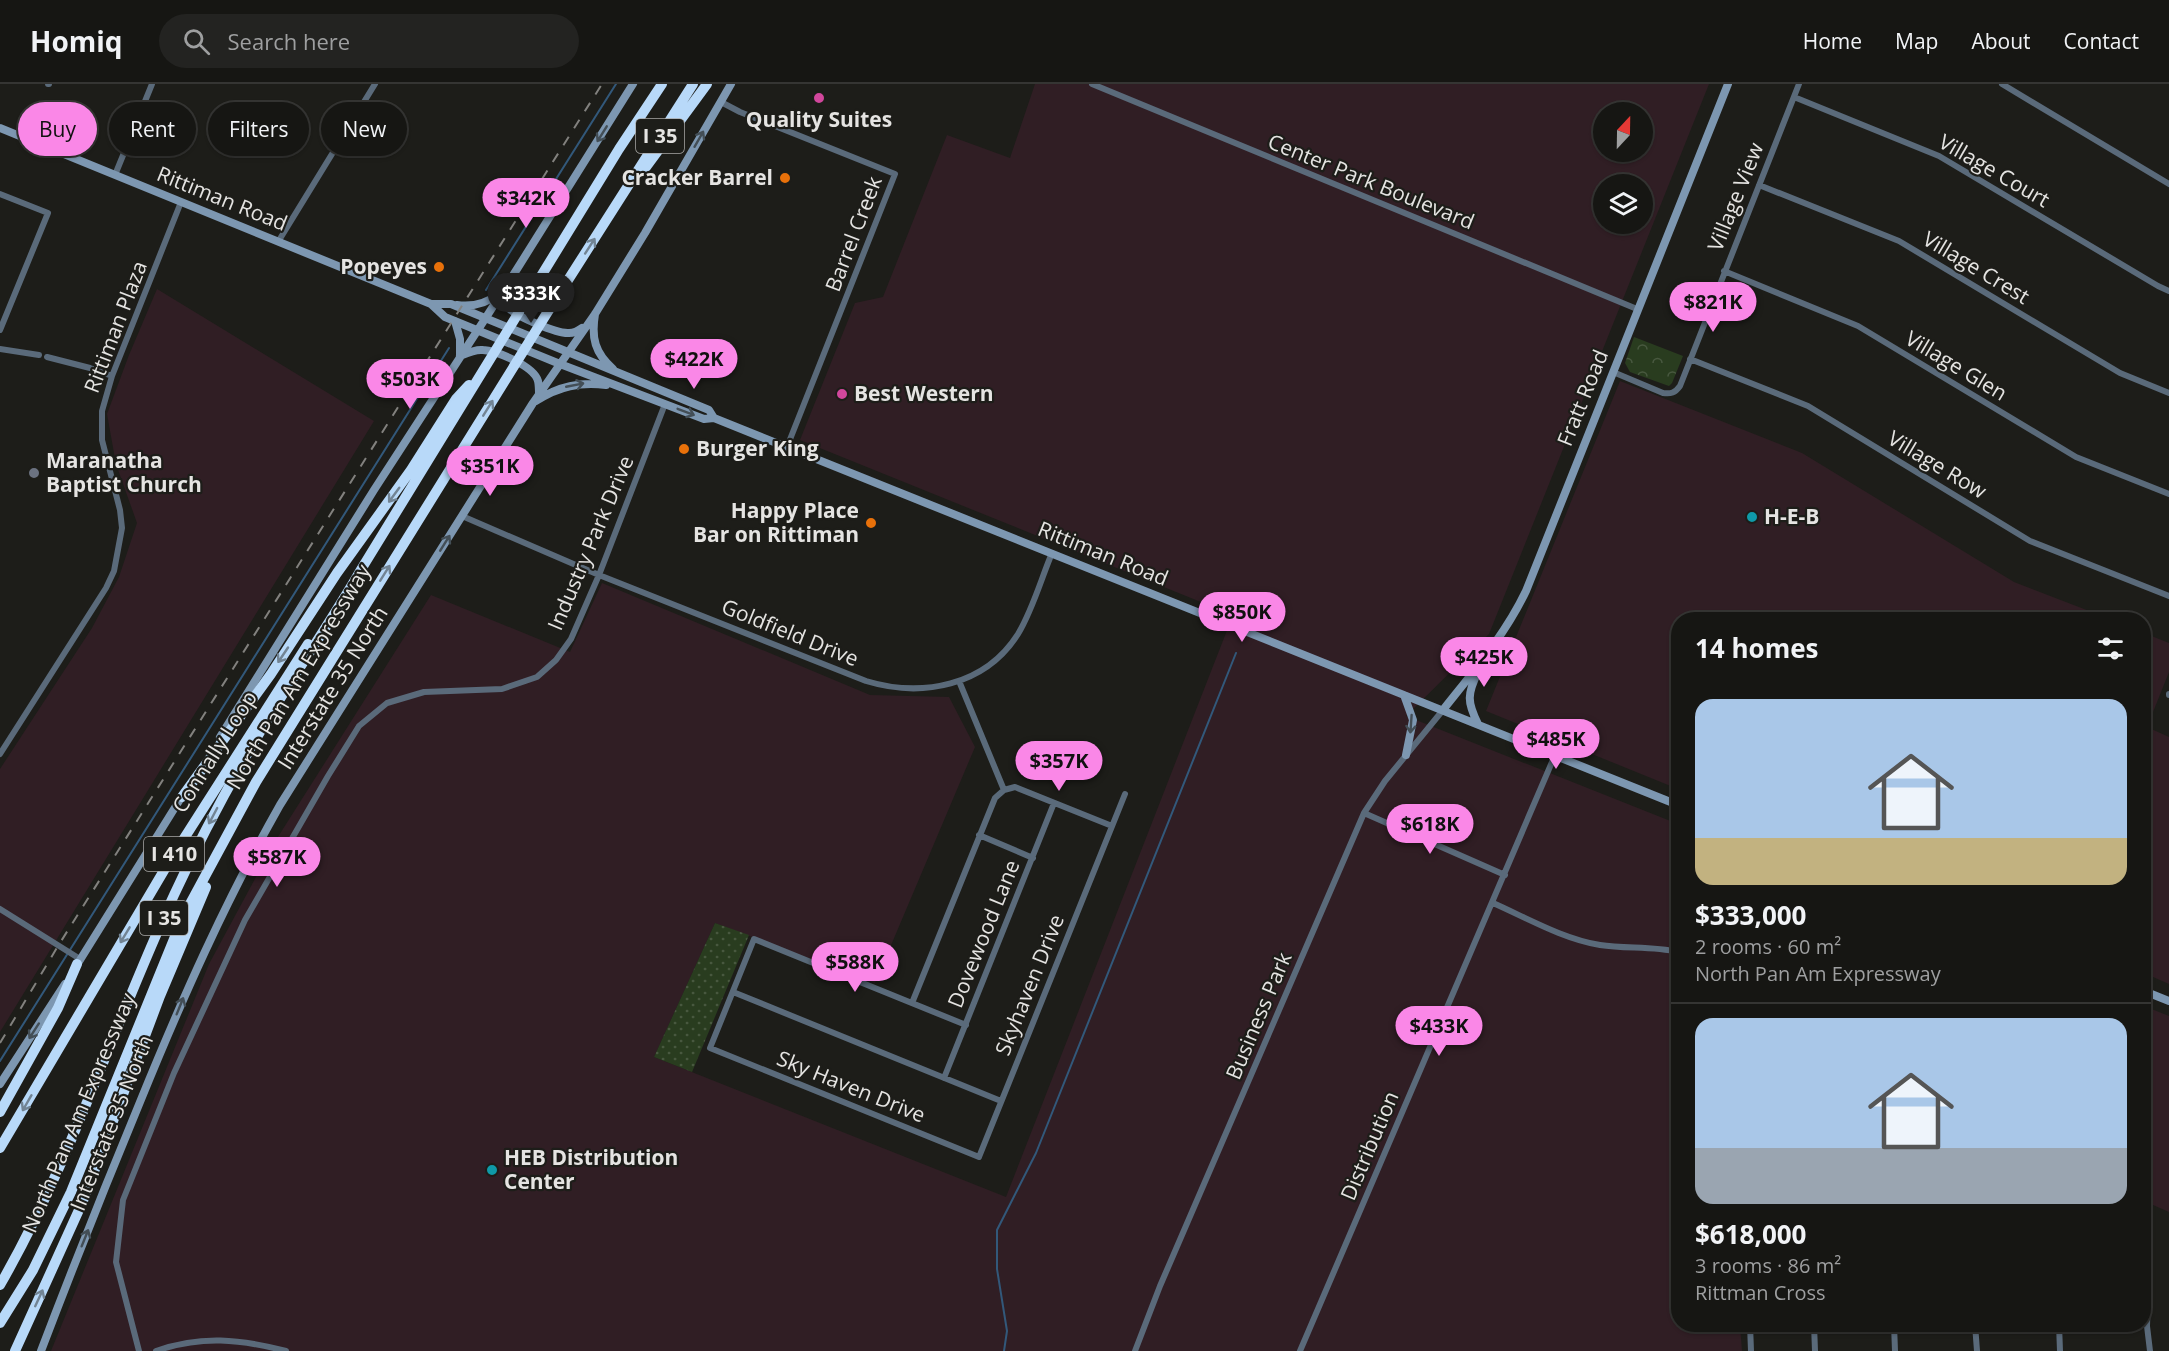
<!DOCTYPE html>
<meta charset="utf-8">
<style>
body{margin:0;font-family:"Open Sans",sans-serif;background:#232321;color:#f1f3f6;height:100vh;display:flex;flex-direction:column;font-size:22px;white-space:nowrap}
*{box-sizing:border-box;margin:0}
p{font-size:20px;color:#9e9fa0}
.icon{flex:none;width:33px;height:33px;fill:none;stroke:currentColor;stroke-width:2;stroke-linecap:round;stroke-linejoin:round}
.map{position:relative;flex:1;overflow:hidden}
.side{position:absolute;left:1671px;top:528px;width:480px;height:720px;display:flex;flex-direction:column;background:#161613;border-radius:24px;box-shadow:0 2px 4px #0004,0 0 0 2px #353533}
.side>*{flex:none}
.banner{position:absolute;left:18px;top:18px;width:570px;height:54px;display:flex;gap:12px}
.needle{width:39px;rotate:22deg}
.tools{position:absolute;left:1593px;top:18px;display:grid;gap:12px}
.tools a{display:grid;place-items:center;width:60px;height:60px;border-radius:50%;background:#161613;box-shadow:0 2px 4px #0004,0 0 0 2px #353533;font-size:30px}
.price{position:absolute;translate:-50% -51px;padding:0 14px;border-radius:21px;background:#fa87e7;color:#111;font-size:20px;line-height:39px;filter:drop-shadow(0 2px 3px #0008)}
.price::after{content:'';position:absolute;left:50%;top:36px;width:18px;height:14px;margin-left:-9px;background:inherit;clip-path:polygon(0 0,100% 0,50% 100%)}
.price.current{background:#222;color:#fff}
ul{padding:0;list-style:none}
li{display:grid;align-content:center;gap:12px;height:318px;padding:0 24px}
li+li{border-top:2px solid #353533}
li span{display:grid;place-items:center;height:186px;border-radius:18px;color:#555}
li>.icon{margin-inline-start:auto}
span .icon{width:108px;height:108px;fill:#fffc;stroke-width:1}
li b{font-size:26px}
h2{display:flex;justify-content:space-between;align-items:center;height:72px;padding:0 24px;font-size:26px}
.tag{padding:0 21px;border-radius:27px;background:#161613;box-shadow:0 2px 4px #0004,0 0 0 2px #353533;font-size:21px;line-height:54px}
.tag.current{background:#fa87e7;color:#111}
header{display:flex;align-items:center;gap:36px;box-sizing:border-box;height:84px;padding:0 30px;background:#161613;border-bottom:2px solid #353533}
header strong{font-size:28px}
nav{display:flex;gap:33px;margin-inline-start:auto;font-size:21px}
.search{width:420px;height:54px;background:#232321;display:flex;align-items:center;gap:15px;box-sizing:border-box;padding:0 21px;border-radius:33px;color:#9e9fa0;font-size:22px}
.map>svg:first-child{display:block}
.industrial{fill:#301e24;fill-rule:evenodd}
.grass{fill:url(#grass-dots)}
.forest{fill:url(#forest-crowns)}
.lines{fill:none;stroke-linecap:round;stroke-linejoin:round}
.stream{stroke:#32587a;stroke-width:2}
.street{stroke:#5a6a7a;stroke-width:6}
.secondary{stroke:#7d97b1;stroke-width:8}
.highway{stroke:#b8d9f9;stroke-width:10}
.rail{stroke:#82817e;stroke-width:2;stroke-dasharray:10 10;stroke-linecap:butt}
.oneway{stroke:#434e56}
.oneway2{stroke:#728494}
.hotel-dot{fill:#d1479c;stroke:#1d1d19;stroke-width:2}
.food-dot{fill:#e8710a;stroke:#1d1d19;stroke-width:2}
.worship-dot{fill:#6b7280;stroke:#1d1d19;stroke-width:2}
.culture-dot{fill:#0f9aa8;stroke:#1d1d19;stroke-width:2}
.labels{text-anchor:middle;stroke-width:4.5;stroke-linejoin:round;paint-order:stroke}
.shield{fill:#1d1d19;stroke:#a9a8a6;stroke-width:1.5}
.shield-label{font-size:20px;font-weight:bold;fill:#e5e4e2}
.poi-label{font-size:21px;font-weight:bold;fill:#e5e4e2;stroke:#1d1d19;text-anchor:start}
.street-label{font-size:21px;fill:#e5e4e2;stroke:#1d1d19}
</style>
<header>
<strong>Homiq</strong>
<div class="search"><svg class="icon" aria-label="search" viewBox="0 0 24 24"><circle cx="10" cy="10" r="6"/><path d="M15 15l6 6"/></svg>Search here</div>
<nav><a>Home</a><a>Map</a><a>About</a><a>Contact</a></nav>
</header>
<div class="map">
<svg width="2169" height="1267" viewBox="0 0 2169 1267">
<defs>
<pattern id="grass-dots" width="8" height="8" patternUnits="userSpaceOnUse" patternTransform="scale(1.5)"><rect width="8" height="8" fill="#293c1f"/><path d="M2 2h.1M6 6h.1" fill="none" stroke="#48583f" stroke-width="1.8" stroke-linecap="round"/></pattern>
<pattern id="forest-crowns" width="20" height="18" patternUnits="userSpaceOnUse" patternTransform="scale(1.5)"><rect width="20" height="18" fill="#293c1f"/><path d="M2 6a3 3 0 1 1 6 0M12 15a3 3 0 1 1 6 0" fill="none" stroke="#48583f"/></pattern>
</defs>
<rect width="100%" height="100%" fill="#1d1d19"/>
<path class="industrial" d="M1035,0H1709L1489,550L1406,632L1678,740V1240L1740,1241L1742,1267H51L209,880L276,756L431,511L570,568L602,499L870,611L949,613L975,663L875,899L715,839L654,973L1006,1113L1233,531L800,356L855,219L883,213L947,51L1010,74ZM1604,28H1642V68H1604ZM1604,100H1642V140H1604Z
M157,205L374,337L0,948V685L92,544L119,493L137,439L116,380L107,330L129,271Z
M1620,297L1802,369L2014,498L2110,535L1678,536V705L1486,627Z
M2144,549L2169,559V588L2147,643L2169,653V900L2144,889Z
M2144,922L2169,932V1128L2144,1117Z"/>
<path class="grass" d="M715,839L749,851L692,988L654,973Z"/>
<path class="forest" d="M1634,253L1683,272L1672,299L1669,302L1630,288L1625,279Z"/>
<g class="lines">
<path class="stream" d="M486,206L616,0
M0,977L449,264
M1004,1267L1007,1247L997,1185V1146L1036,1069L1236,569"/>
<path class="street" d="M48,0H49
M1092,0L1637,225
M2002,0L2169,100
M1794,13L1939,72L2158,202L2169,207
M721,18L740,28L895,90L787,363
M115,91L152,0
M1759,101L1899,157L2120,289L2169,309
M0,110L48,129L0,246
M278,158L375,0
M1724,187L1858,242L2076,373L2169,410
M0,265L39,271
M47,273L90,284L112,292
M1690,275L1808,322L2030,457L2169,512
M1613,288L1663,309C1671,310 1675,309 1680,302L1799,0
M462,432L599,491L866,597C922,614 985,602 1018,550C1033,525 1041,495 1052,469
M959,597L1004,706
M2169,610V611
M0,670L106,504L114,487L122,444L120,426L102,356V327L112,292L181,118
M1364,729L1505,791
M979,751L1033,774
M1493,819C1527,834 1563,855 1600,861C1626,865 1653,862 1678,868
M0,825L80,875
M733,908L1001,1017
M912,919L995,714L1004,706L1015,703L1112,742
M966,941L754,855L710,964L979,1073L1125,710
M944,994L1054,719
M2149,1187L2147,1242L2150,1267
M1750,1240L1751,1267
M1814,1240L1815,1267
M1894,1240L1895,1267
M1975,1240L1977,1267
M2059,1240L2060,1267
M139,1267L116,1178L123,1116L174,989L245,836L328,692L359,642L387,619L424,608L502,605L537,593L556,576L571,555L599,491L665,320
M156,1267C201,1251 240,1255 286,1267
M1135,1267L1160,1202L1364,729L1385,697L1443,626
M1300,1267L1555,671"/>
<path class="secondary" d="M0,44L431,220L445,233L560,280L704,335L714,334L1678,721
M506,204C505,211 505,217 508,223C514,232 558,250 569,249C574,249 578,247 582,244
M431,220H451L709,326L714,334
M457,221C473,223 486,220 498,210
M595,230C591,254 595,269 613,285
M455,237L460,255V272
M460,272C467,269 475,265 483,266C497,267 534,282 538,297C539,301 539,307 539,311
M536,317C559,302 580,298 606,301
M1478,588C1467,610 1467,618 1478,640
M1404,611L1413,636L1406,671
M1443,626C1473,588 1505,551 1526,507L1728,0
M220,653L374,406L507,201L633,0
M75,884L184,709
M2144,907L2169,917
M0,1000L65,900
M41,1267C73,1183 106,1100 140,1018C182,915 225,818 280,721L533,319L595,230L645,149L731,0"/>
<path class="highway" d="M646,83L707,0
M182,713L271,590L337,489L411,386L456,315L469,301
M0,1028L58,924L77,880
M0,1064L169,778L308,560
M0,1201C71,1078 114,940 174,811C204,746 238,684 275,623C304,576 335,531 362,484L619,65L662,0
M0,1239L33,1186L71,1108L183,833L256,698L547,229L693,0
M15,1267L83,1117L160,912L206,803"/>
<path class="rail" d="M0,959L58,862L602,0"/>
</g>
<defs><path id="oneway-shaft" d="M-6 0H5M1.5-3L5.5 0L1.5 3" fill="none" stroke-width="1.6" stroke-linecap="round" stroke-linejoin="round" transform="scale(1.5)"/></defs>
<g class="oneway">
<use href="#oneway-shaft" transform="translate(602 50) rotate(122)"/>
<use href="#oneway-shaft" transform="translate(699 55) rotate(-60)"/>
<use href="#oneway-shaft" transform="translate(575 301) rotate(-11)"/>
<use href="#oneway-shaft" transform="translate(686 328) rotate(21)"/>
<use href="#oneway-shaft" transform="translate(445 459) rotate(-58)"/>
<use href="#oneway-shaft" transform="translate(1411 640) rotate(94)"/>
<use href="#oneway-shaft" transform="translate(180 922) rotate(-68)"/>
<use href="#oneway-shaft" transform="translate(34 947) rotate(123)"/>
<use href="#oneway-shaft" transform="translate(85 1154) rotate(-68)"/>
</g>
<g class="oneway2">
<use href="#oneway-shaft" transform="translate(590 162) rotate(-57)"/>
<use href="#oneway-shaft" transform="translate(488 324) rotate(-58)"/>
<use href="#oneway-shaft" transform="translate(394 411) rotate(126)"/>
<use href="#oneway-shaft" transform="translate(385 489) rotate(-58)"/>
<use href="#oneway-shaft" transform="translate(283 571) rotate(124)"/>
<use href="#oneway-shaft" transform="translate(213 732) rotate(118)"/>
<use href="#oneway-shaft" transform="translate(125 851) rotate(121)"/>
<use href="#oneway-shaft" transform="translate(27 1019) rotate(120)"/>
<use href="#oneway-shaft" transform="translate(39 1214) rotate(-65)"/>
</g>
<g class="hotel-dot">
<circle cx="819" cy="14" r="6"/>
<circle cx="842" cy="310" r="6"/>
</g>
<g class="food-dot">
<circle cx="785" cy="94" r="6"/>
<circle cx="439" cy="183" r="6"/>
<circle cx="684" cy="365" r="6"/>
<circle cx="871" cy="439" r="6"/>
</g>
<circle class="worship-dot" cx="34" cy="389" r="6"/>
<g class="culture-dot">
<circle cx="1752" cy="433" r="6"/>
<circle cx="492" cy="1086" r="6"/>
</g>
<g class="labels">
<g class="shield">
<rect x="636" y="35" width="48" height="34" rx="4.5"/>
<rect x="144" y="753" width="60" height="34" rx="4.5"/>
<rect x="140" y="817" width="48" height="34" rx="4.5"/>
</g>
<g class="shield-label">
<text x="660" y="59">I 35</text>
<text x="174" y="777">I 410</text>
<text x="164" y="841">I 35</text>
</g>
<g class="poi-label">
<text x="819" y="43" text-anchor="middle">Quality Suites</text>
<text x="773" y="101" text-anchor="end">Cracker Barrel</text>
<text x="427" y="190" text-anchor="end">Popeyes</text>
<text x="854" y="317">Best Western</text>
<text x="696" y="372">Burger King</text>
<text x="46" y="384">Maranatha<tspan x="46" dy="24">Baptist Church</tspan></text>
<text x="859" y="434" text-anchor="end">Happy Place<tspan x="859" dy="24">Bar on Rittiman</tspan></text>
<text x="1764" y="440">H-E-B</text>
<text x="504" y="1081">HEB Distribution<tspan x="504" dy="24">Center</tspan></text>
</g>
<g class="street-label">
<text transform="translate(1994 87) rotate(30)" y="7">Village Court</text>
<text transform="translate(1371 98) rotate(22)" y="7">Center Park Boulevard</text>
<text transform="translate(1736 113) rotate(-68)" y="7">Village View</text>
<text transform="translate(222 115) rotate(22)" y="7">Rittiman Road</text>
<text transform="translate(854 150) rotate(-69)" y="7">Barrel Creek</text>
<text transform="translate(1976 184) rotate(31)" y="7">Village Crest</text>
<text transform="translate(116 243) rotate(-69)" y="7">Rittiman Plaza</text>
<text transform="translate(1956 282) rotate(31)" y="7">Village Glen</text>
<text transform="translate(1583 314) rotate(-68)" y="7">Fratt Road</text>
<text transform="translate(1937 381) rotate(31)" y="7">Village Row</text>
<text transform="translate(591 459) rotate(-67)" y="7">Industry Park Drive</text>
<text transform="translate(1103 470) rotate(22)" y="7">Rittiman Road</text>
<text transform="translate(790 549) rotate(22)" y="7">Goldfield Drive</text>
<text transform="translate(299 593) rotate(-59)" y="7">North Pan Am Expressway</text>
<text transform="translate(333 604) rotate(-58)" y="7">Interstate 35 North</text>
<text transform="translate(215 668) rotate(-58)" y="7">Connally Loop</text>
<text transform="translate(984 850) rotate(-68)" y="7">Dovewood Lane</text>
<text transform="translate(1030 901) rotate(-68)" y="7">Skyhaven Drive</text>
<text transform="translate(1259 932) rotate(-67)" y="7">Business Park</text>
<text transform="translate(851 1003) rotate(22)" y="7">Sky Haven Drive</text>
<text transform="translate(79 1029) rotate(-67)" y="7">North Pan Am Expressway</text>
<text transform="translate(112 1039) rotate(-68)" y="7">Interstate 35 North</text>
<text transform="translate(1370 1062) rotate(-67)" y="7">Distribution</text>
</g>
</g>
</svg>
<div class="tools">
<a><svg class="needle" viewBox="-14 -14 28 28"><path d="M0-13l5 13h-10z" fill="#e53935"/><path d="M0 13l5-13h-10z" fill="#9e9fa0"/></svg></a>
<a><svg class="icon" aria-label="layers" viewBox="0 0 24 24"><path d="M12 4l9 5-9 5-9-5zM3 14l9 5 9-5"/></svg></a>
</div>
<b class="price" style="left:526px;top:145px">$342K</b>
<b class="price current" style="left:531px;top:240px">$333K</b>
<b class="price" style="left:1713px;top:249px">$821K</b>
<b class="price" style="left:694px;top:306px">$422K</b>
<b class="price" style="left:410px;top:326px">$503K</b>
<b class="price" style="left:490px;top:413px">$351K</b>
<b class="price" style="left:1242px;top:559px">$850K</b>
<b class="price" style="left:1484px;top:604px">$425K</b>
<b class="price" style="left:1556px;top:686px">$485K</b>
<b class="price" style="left:1059px;top:708px">$357K</b>
<b class="price" style="left:1430px;top:771px">$618K</b>
<b class="price" style="left:277px;top:804px">$587K</b>
<b class="price" style="left:855px;top:909px">$588K</b>
<b class="price" style="left:1439px;top:973px">$433K</b>
<div class="banner">
<a class="tag current">Buy</a>
<a class="tag">Rent</a>
<a class="tag">Filters</a>
<a class="tag">New</a>
</div>
<section class="side">
<h2>14 homes<svg class="icon" aria-label="filters" viewBox="0 0 24 24"><path d="M4 7h16M4 17h16"/><circle cx="9" cy="7" r="2"/><circle cx="15" cy="17" r="2"/></svg></h2>
<ul>
<li><span style="background:linear-gradient(#a9c7e8 75%,#c2b280 0)"><svg class="icon" aria-label="home" viewBox="0 0 24 24"><path d="M3 11l9-7 9 7M6 9v11h12V9"/></svg></span><div><b>$333,000</b><p>2 rooms · 60 m²</p><p>North Pan Am Expressway</p></div></li>
<li><span style="background:linear-gradient(#a9c7e8 70%,#9aa5b1 0)"><svg class="icon" aria-label="home" viewBox="0 0 24 24"><path d="M3 11l9-7 9 7M6 9v11h12V9"/></svg></span><div><b>$618,000</b><p>3 rooms · 86 m²</p><p>Rittman Cross</p></div></li>
</ul>
</section>
</div>
